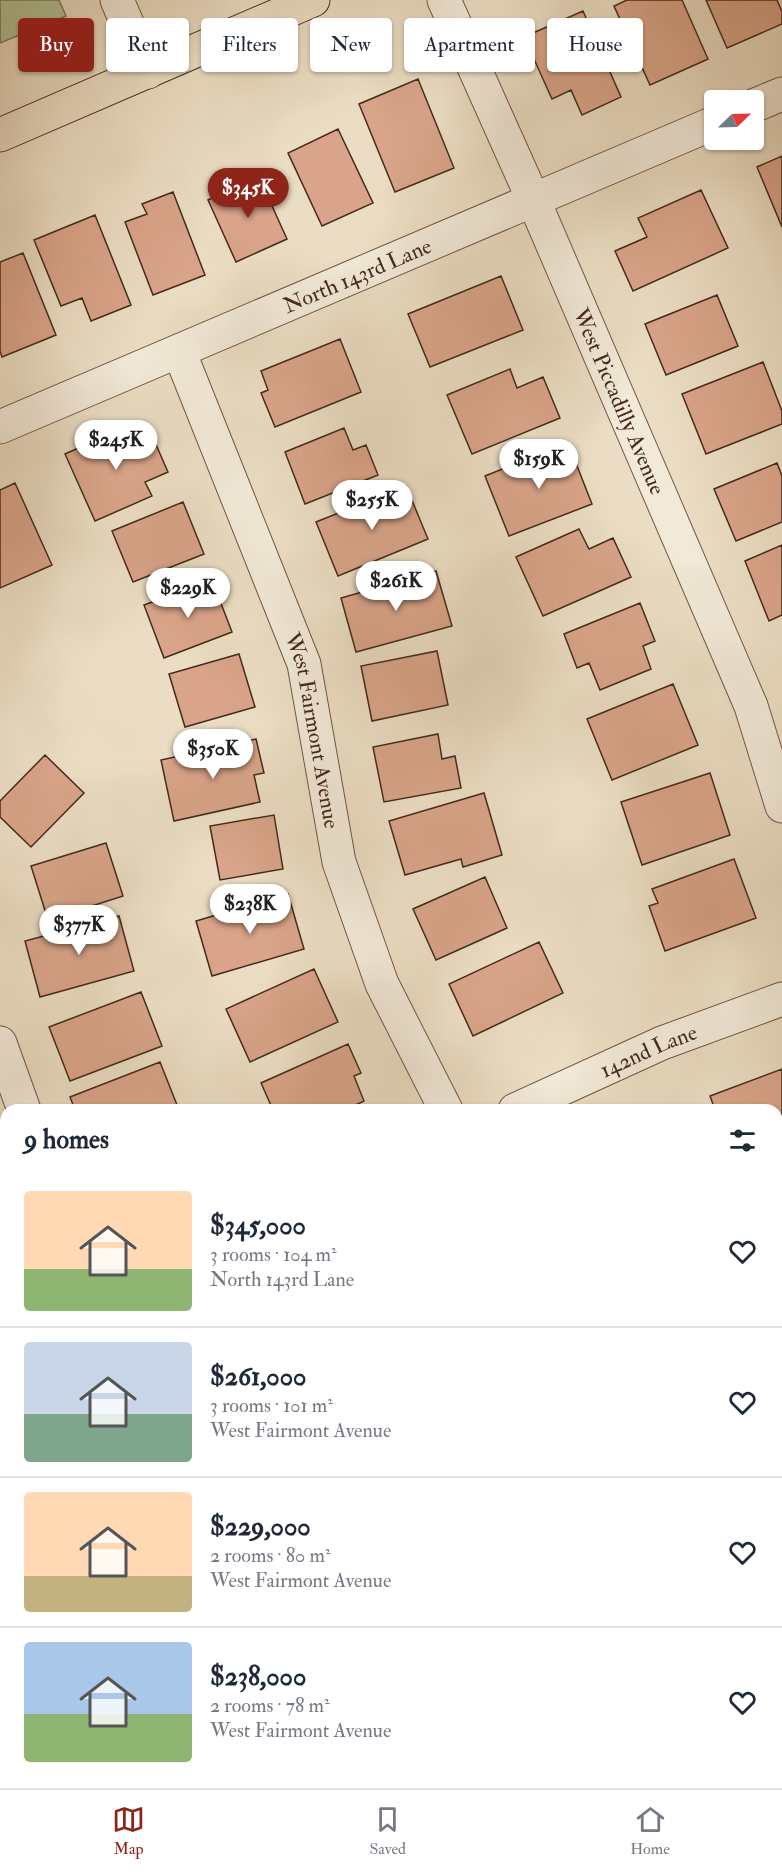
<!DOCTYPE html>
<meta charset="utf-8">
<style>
body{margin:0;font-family:"IM FELL Double Pica",serif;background:#f6f6f7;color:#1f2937;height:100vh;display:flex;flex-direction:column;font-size:22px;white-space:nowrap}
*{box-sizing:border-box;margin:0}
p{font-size:20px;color:#747a83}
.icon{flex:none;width:33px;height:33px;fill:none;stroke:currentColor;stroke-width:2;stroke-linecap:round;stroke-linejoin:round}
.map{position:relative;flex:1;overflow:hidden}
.panel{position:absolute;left:0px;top:1104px;width:783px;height:684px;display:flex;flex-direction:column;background:#fff;border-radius:18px 18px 0 0;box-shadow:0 2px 4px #0004}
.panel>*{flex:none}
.hud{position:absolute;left:18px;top:18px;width:747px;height:54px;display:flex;gap:12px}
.needle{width:39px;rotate:67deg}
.fabs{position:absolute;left:704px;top:90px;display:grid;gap:12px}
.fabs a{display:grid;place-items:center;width:60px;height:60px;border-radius:6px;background:#fff;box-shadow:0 2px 4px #0004;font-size:30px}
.price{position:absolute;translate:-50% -51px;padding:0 14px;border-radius:21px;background:#fff;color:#222;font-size:20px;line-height:39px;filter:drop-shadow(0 2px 3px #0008)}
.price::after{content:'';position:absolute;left:50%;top:36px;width:18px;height:14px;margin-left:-9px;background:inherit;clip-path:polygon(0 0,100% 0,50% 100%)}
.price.on{background:#8f2418;color:#fff}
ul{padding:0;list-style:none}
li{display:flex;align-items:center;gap:18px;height:150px;padding:0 24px}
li+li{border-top:2px solid #e0e1e3}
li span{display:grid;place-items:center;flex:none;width:168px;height:120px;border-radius:6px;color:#555}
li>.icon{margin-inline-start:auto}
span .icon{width:72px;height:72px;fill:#fffc;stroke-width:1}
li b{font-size:26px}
h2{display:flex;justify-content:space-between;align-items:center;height:72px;padding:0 24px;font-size:26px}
.pill{padding:0 21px;border-radius:6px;background:#fff;box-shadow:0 2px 4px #0004;font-size:21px;line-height:54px}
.pill.on{background:#8f2418;color:#fff}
.tabs{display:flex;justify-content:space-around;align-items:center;height:84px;border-top:2px solid #e0e1e3;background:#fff;font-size:16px;color:#747a83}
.tabs a{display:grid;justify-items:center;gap:3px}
.tabs .on{color:#8f2418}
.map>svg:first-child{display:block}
.green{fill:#b3c297;stroke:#7c765a;stroke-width:1.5}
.building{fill:#d9a489;stroke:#442a1d;stroke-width:1.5}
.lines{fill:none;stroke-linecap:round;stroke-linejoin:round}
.minor-casing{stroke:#6e5746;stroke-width:35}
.major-casing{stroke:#442a1d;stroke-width:35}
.minor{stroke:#f2e9d8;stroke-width:33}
.major{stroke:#ebddc3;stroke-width:33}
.labels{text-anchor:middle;stroke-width:5;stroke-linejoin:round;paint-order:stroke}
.street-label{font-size:22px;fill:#442a1d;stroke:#f2e9d8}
</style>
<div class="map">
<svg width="782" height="1788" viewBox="0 0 782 1788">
<rect width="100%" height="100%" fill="#ebddc3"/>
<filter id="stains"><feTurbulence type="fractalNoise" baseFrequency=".00333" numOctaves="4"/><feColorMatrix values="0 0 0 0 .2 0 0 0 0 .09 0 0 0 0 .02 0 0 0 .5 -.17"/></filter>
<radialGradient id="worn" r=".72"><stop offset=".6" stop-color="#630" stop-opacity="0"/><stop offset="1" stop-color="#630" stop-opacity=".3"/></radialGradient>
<path class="green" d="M0,0H59L66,16L0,43Z"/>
<path class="building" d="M627,0H682L708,59L650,85L614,6Z
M706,0H777L782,12V24L727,48Z
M583,11L621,97L582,115L571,90L552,99L524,37Z
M418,79L454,168L395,192L359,104Z
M338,129L373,203L322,226L288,153Z
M782,156V227L757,167Z
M259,177L287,239L236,262L208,200Z
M701,190L728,248L633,291L615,251L647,237L638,218Z
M173,192L205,275L153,295L125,222L147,214L142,204Z
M95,215L131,305L91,321L82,298L61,306L34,240Z
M23,253L56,335L2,357L0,351V262Z
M501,276L523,330L430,367L408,314Z
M717,295L738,346L666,375L645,324Z
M340,339L361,392L275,427L261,393L268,390L261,371Z
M763,362L782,411V424L706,454L682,394Z
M510,369L517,388L543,377L560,418L472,454L447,395Z
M135,423L144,445L154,440L168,472L145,482L152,496L95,521L65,454Z
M344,428L353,450L366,445L378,475L305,504L285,452Z
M568,443L592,504L509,536L485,476Z
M777,463L782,476V522L736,541L714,489Z
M15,483L52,565L0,588V490Z
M406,486L428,539L338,576L316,522Z
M183,502L204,554L133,582L112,531Z
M579,529L589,549L613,538L631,577L543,616L516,557Z
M782,545V615L769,621L745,561Z
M436,571L452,626L356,652L341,598Z
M212,580L232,632L164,658L144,605Z
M640,603L655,641L643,646L651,669L600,690L589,663L577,668L564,634Z
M437,651L448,705L372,721L361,666Z
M239,654L255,707L185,727L169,674Z
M673,684L698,745L612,780L587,719Z
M438,734L442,759L455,756L461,788L384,802L373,747Z
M256,739L264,773L254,775L260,802L174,821L161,760Z
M45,755L84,793L31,847L0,817V801Z
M710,773L730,835L642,865L621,802Z
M484,793L502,855L463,867L461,859L405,875L389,821Z
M274,815L283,869L220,880L210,826Z
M106,843L123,896L48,920L31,866Z
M734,859L756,918L665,951L649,906L658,903L652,889Z
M485,877L507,928L436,960L413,909Z
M288,894L304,949L212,976L196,921Z
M119,916L134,971L40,997L25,941Z
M539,942L563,993L473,1036L449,984Z
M314,969L338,1022L250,1062L226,1009Z
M141,992L162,1046L70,1081L49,1027Z
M348,1044L361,1073L354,1076L364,1101L345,1110H273L261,1083Z
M160,1062L179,1110H75L70,1097Z
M782,1069V1138L777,1140V1110H715L710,1096Z
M782,1170V1229L777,1230V1172Z
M6,1257V1325L0,1329V1261Z
M782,1263V1318L777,1304V1265Z
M782,1626V1689L777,1691V1628Z
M6,1643V1698L0,1701V1646Z
M6,1710V1763L0,1765V1712Z
M782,1715V1777L777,1779V1717Z
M6,1773V1782H47L49,1788H0V1775Z
M118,1782H203L184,1788H120Z
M340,1782H421L424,1788H343Z
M530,1782H622L623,1783L610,1788H532Z"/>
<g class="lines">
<defs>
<g id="minor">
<path d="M117,0L148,72"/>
<path id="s1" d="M444,0L533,199L751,706L782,806"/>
<path d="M753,106L782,94"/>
<path id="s2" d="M179,351L304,664L339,862L382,984L446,1110"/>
<path id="s3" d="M0,427L714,123"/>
<path d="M0,1043L24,1110"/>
<path id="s4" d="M515,1110L662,1043L782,999"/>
<path d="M0,1424L6,1419"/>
<path d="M285,1782L287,1788"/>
<path d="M695,1782L698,1788"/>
</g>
<path id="major" d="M0,135L313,0"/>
</defs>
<use href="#minor" class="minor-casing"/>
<use href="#major" class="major-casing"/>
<use href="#minor" class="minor"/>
<use href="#major" class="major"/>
</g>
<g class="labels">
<g class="street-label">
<text dy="8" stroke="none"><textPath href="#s3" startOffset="388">North 143rd Lane</textPath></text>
<text dy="8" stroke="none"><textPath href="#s1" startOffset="438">West Piccadilly Avenue</textPath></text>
<text dy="8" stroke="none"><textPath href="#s2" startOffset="404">West Fairmont Avenue</textPath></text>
<text dy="8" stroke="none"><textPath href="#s4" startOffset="146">142nd Lane</textPath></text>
</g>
</g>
<rect width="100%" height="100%" filter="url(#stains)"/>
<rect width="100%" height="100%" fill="url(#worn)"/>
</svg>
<div class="fabs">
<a><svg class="needle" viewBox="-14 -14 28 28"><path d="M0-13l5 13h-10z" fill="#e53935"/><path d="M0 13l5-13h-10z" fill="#747a83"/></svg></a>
</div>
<b class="price on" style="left:248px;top:219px">$345K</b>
<b class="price" style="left:116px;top:471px">$245K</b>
<b class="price" style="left:539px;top:490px">$159K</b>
<b class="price" style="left:372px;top:531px">$255K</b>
<b class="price" style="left:396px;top:612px">$261K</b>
<b class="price" style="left:188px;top:619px">$229K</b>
<b class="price" style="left:213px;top:780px">$350K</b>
<b class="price" style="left:250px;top:935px">$238K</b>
<b class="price" style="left:79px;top:956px">$377K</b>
<div class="hud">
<a class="pill on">Buy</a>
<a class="pill">Rent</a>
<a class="pill">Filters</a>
<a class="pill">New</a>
<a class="pill">Apartment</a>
<a class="pill">House</a>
</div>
<section class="panel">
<h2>9 homes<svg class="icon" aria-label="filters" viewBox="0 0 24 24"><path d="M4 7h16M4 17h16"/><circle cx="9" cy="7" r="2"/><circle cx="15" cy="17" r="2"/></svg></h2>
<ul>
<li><span style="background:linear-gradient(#ffd9b3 65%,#8fb573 0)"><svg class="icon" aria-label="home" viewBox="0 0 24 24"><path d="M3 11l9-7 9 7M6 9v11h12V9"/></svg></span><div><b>$345,000</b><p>3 rooms · 104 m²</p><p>North 143rd Lane</p></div><svg class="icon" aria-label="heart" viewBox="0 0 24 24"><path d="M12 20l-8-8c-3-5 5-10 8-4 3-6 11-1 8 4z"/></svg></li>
<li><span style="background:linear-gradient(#c9d6e8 60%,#7fa58c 0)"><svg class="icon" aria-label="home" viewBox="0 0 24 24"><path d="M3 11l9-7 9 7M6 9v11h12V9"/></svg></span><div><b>$261,000</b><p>3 rooms · 101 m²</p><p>West Fairmont Avenue</p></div><svg class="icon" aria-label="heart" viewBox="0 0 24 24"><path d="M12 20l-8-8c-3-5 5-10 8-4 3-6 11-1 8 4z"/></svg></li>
<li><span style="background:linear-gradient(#ffd9b3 70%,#c2b280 0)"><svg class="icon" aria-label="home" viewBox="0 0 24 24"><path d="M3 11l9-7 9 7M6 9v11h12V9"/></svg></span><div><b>$229,000</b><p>2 rooms · 80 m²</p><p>West Fairmont Avenue</p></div><svg class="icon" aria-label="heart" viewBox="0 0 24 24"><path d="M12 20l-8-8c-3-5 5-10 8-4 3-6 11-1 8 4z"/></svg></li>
<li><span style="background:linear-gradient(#a9c7e8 60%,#8fb573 0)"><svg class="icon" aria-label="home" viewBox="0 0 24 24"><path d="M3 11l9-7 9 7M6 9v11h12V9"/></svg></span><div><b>$238,000</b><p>2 rooms · 78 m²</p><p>West Fairmont Avenue</p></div><svg class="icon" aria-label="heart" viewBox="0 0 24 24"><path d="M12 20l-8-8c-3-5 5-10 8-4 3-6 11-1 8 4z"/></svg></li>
</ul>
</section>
</div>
<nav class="tabs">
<a class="on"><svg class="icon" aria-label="map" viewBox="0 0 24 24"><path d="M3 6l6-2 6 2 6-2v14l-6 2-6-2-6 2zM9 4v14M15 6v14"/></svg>Map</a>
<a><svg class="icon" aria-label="saved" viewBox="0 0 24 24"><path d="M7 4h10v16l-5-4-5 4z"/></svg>Saved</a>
<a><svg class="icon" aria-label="home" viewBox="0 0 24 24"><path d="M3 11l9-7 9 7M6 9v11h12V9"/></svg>Home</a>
</nav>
